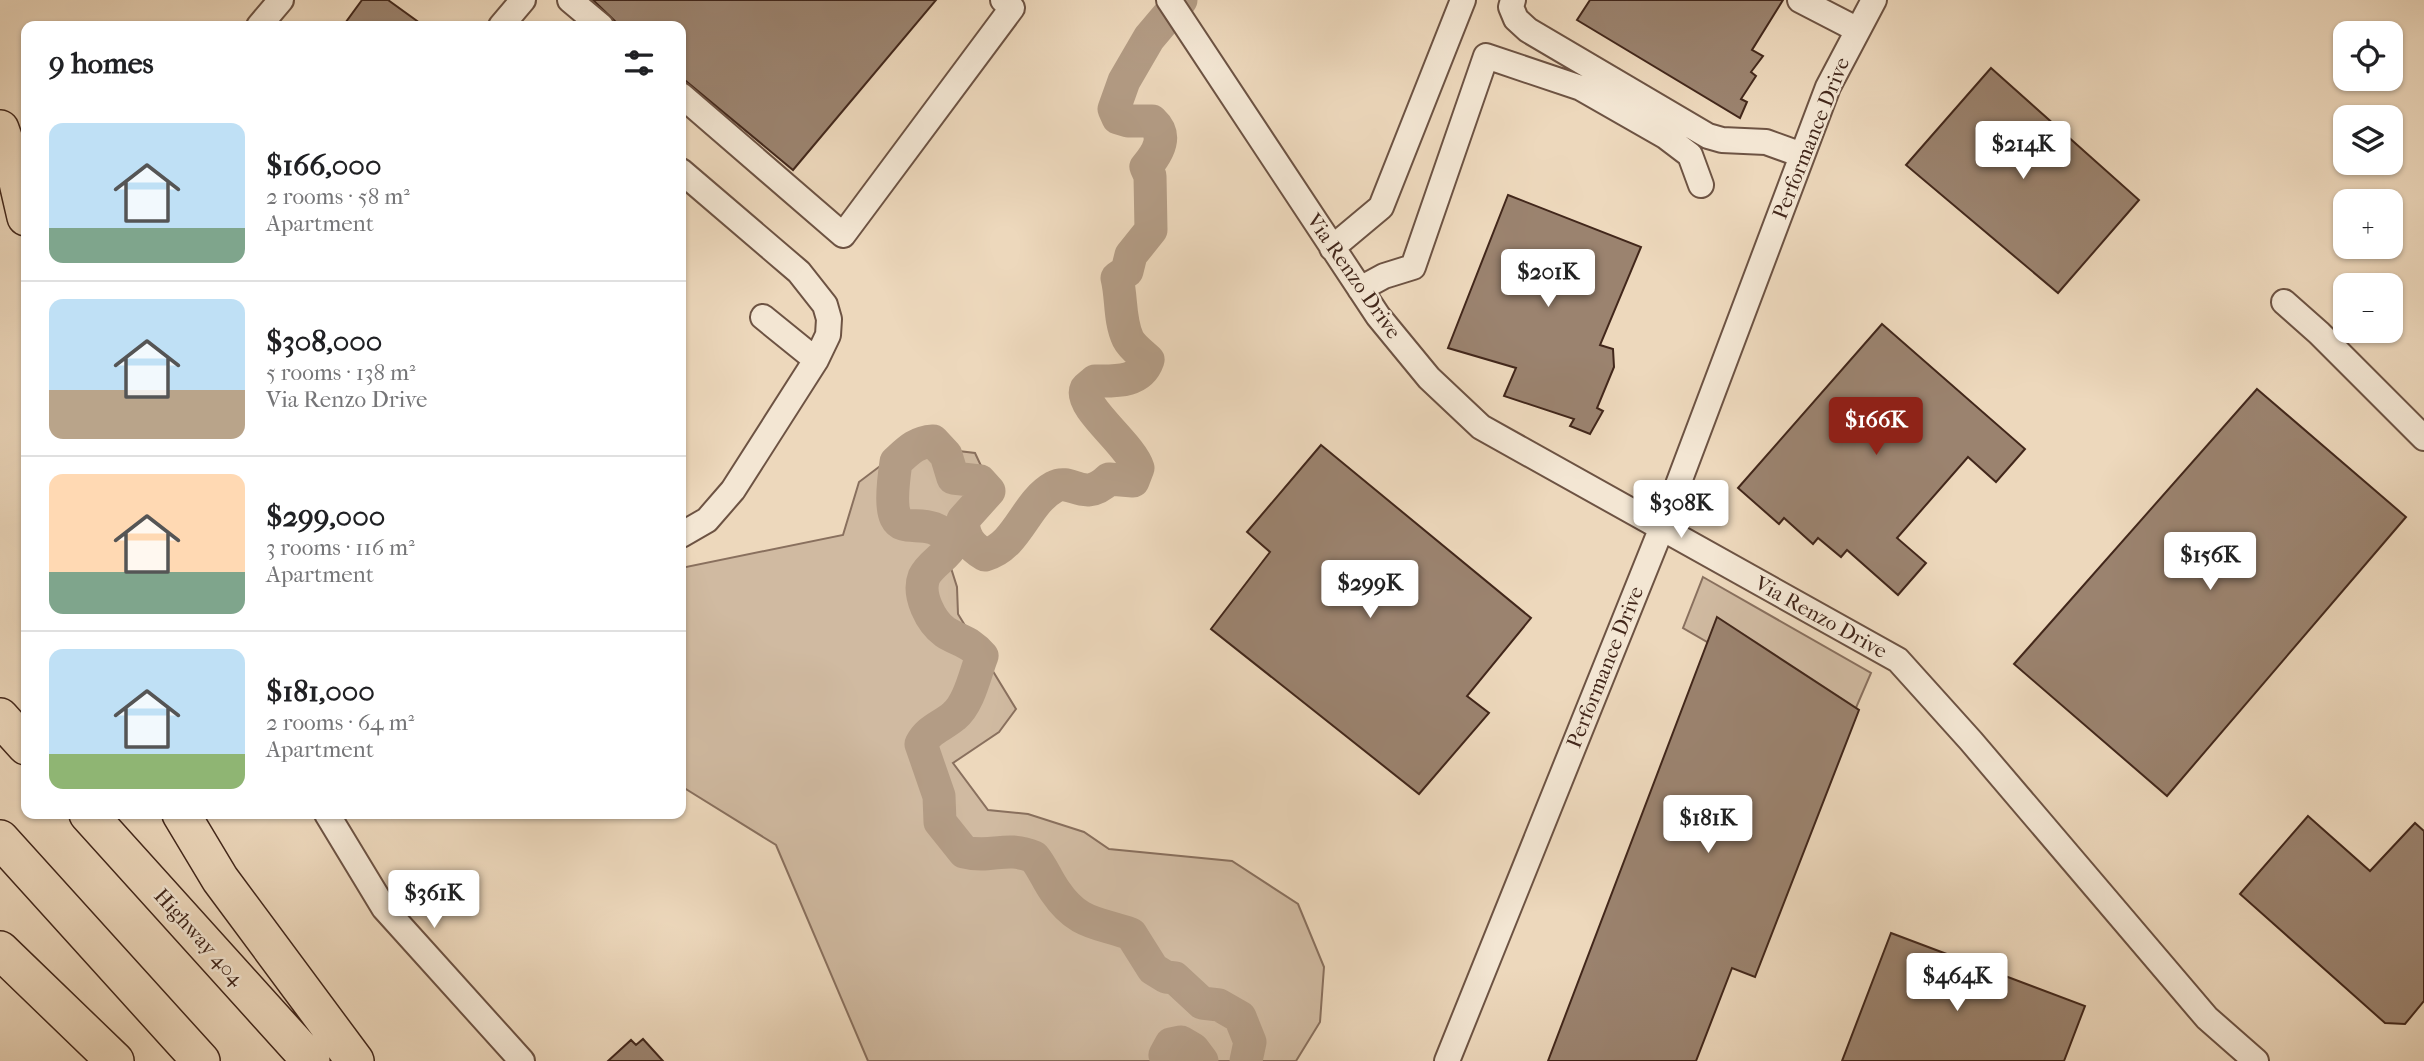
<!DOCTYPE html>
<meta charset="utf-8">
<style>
body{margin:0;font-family:"IM FELL French Canon",serif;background:#f6f6f6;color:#202124;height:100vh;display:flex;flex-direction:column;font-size:26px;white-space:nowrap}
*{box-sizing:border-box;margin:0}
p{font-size:23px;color:#757577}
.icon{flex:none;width:38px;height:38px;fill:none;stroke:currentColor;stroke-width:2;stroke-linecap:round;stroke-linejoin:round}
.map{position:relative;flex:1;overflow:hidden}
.details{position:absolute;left:21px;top:21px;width:665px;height:798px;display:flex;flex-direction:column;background:#fff;border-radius:14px;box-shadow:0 2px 5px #0004}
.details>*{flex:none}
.fabs{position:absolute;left:2333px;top:21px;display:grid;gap:14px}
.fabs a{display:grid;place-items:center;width:70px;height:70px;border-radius:14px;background:#fff;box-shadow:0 2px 5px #0004;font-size:35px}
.price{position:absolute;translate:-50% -60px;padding:0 16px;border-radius:7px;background:#fff;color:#222;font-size:23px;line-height:46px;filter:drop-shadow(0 2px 4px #0008)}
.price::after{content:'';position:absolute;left:50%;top:42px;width:21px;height:16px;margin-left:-10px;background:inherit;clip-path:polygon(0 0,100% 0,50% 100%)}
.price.current{background:#8f2418;color:#fff}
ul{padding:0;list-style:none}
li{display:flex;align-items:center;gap:21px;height:175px;padding:0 28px}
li+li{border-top:2px solid #e0e0e0}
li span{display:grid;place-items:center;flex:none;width:196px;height:140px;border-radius:14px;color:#555}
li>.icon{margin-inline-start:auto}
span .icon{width:84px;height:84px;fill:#fffc;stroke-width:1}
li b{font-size:30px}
h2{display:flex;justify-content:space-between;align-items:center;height:84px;padding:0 28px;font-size:30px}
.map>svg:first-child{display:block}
.green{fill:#d0baa1;stroke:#89705e;stroke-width:2}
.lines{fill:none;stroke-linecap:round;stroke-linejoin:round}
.river{stroke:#b39c85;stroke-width:33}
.building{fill:#9b836f;stroke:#42271b;stroke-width:2}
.minor-casing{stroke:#6d5343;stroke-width:28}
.highway-casing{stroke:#42271b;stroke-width:40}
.minor{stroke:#f3e6d3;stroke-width:24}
.highway{stroke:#edd8bc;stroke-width:37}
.labels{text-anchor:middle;stroke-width:5;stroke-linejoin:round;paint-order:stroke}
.street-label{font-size:21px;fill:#42271b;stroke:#f3e6d3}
</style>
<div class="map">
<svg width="2424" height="1061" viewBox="0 0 2424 1061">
<rect width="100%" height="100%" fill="#edd8bc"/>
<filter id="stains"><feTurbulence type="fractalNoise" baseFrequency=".00286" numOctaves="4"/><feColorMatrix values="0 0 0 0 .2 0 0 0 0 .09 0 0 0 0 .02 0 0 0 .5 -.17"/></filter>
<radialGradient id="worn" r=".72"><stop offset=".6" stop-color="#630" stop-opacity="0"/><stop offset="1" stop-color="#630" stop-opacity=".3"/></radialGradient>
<path class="green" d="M908,445L975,453L991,487L984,506L954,527L945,549L957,587L958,614L1016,709L999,732L953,763L988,810L1028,814L1084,832L1109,849L1232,861L1298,904L1324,967L1320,1022L1296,1061H868L776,845L681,786V568L843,535L859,482Z
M1703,577L1871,673L1849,724L1683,628Z"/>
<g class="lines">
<path class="river" d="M1181,0L1149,38L1124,81L1114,109L1118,118L1128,121H1152C1168,136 1158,153 1146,167L1150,176L1151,230L1131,255L1127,271L1117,278C1122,298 1119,320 1128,339C1132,347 1142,354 1148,360C1140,383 1115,381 1095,381C1092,384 1088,386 1086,389C1078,406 1131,445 1138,468L1133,481L1109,479C1083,504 1072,477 1054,487C1025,503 1018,546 985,555C970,546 964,538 963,520L989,491L980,481L953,478L946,455L933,441C916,442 908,451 896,462C881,566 921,499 953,544C946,557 930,564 924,577C917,595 931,622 945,632C959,641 971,642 982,656C975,674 969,704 954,716C941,727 929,729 921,744L939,796L940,822L964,852C993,859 1005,845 1034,857C1043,868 1047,880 1055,891C1078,925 1097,922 1131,934L1153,969L1166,977L1175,978L1202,1003L1219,1005L1240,1017L1250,1042L1246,1061
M1168,1061L1165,1055L1171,1044L1181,1042L1193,1049L1202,1061"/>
</g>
<path class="building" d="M362,0H388L424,26H343Z
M593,0H936L793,170L681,77V26H620Z
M1590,0H1783L1752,50L1763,56L1751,72L1756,76L1741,99L1747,102L1740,118L1577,20Z
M1991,68L2139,200L2058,293L1906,165Z
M1508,195L1641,247L1600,345L1613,349L1614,367L1597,408L1603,411L1590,434L1570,426L1574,419L1504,396L1516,368L1448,348Z
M1882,324L2025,449L1996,482L1968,457L1897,538L1926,563L1898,595L1847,550L1841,557L1818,538L1813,544L1784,518L1779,524L1738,488Z
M2257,389L2406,517L2167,796L2014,664Z
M1321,445L1531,618L1467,696L1489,713L1419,794L1211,629L1270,552L1247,532Z
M1717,617L1859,710L1755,977L1732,968L1696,1061H1548Z
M2308,816L2370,871L2415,823L2424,831V1001L2405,1024L2385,1023L2240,894Z
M1891,933L2085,1006L2064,1061H1842Z
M643,1039L663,1061H608L631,1040L636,1045Z"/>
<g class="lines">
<defs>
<path id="minor" d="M570,0L601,26
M1169,0L1378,316L1429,378L1481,427L1898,660L1971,741L2207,1018L2256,1061
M1513,0L1511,7L1516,19L1528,30L1708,136L1722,140L1766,142L1802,155
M1800,0L1858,30
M259,26L281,0
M501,26L523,0
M681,95L843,235L1012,8L1003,0
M681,171L799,272L825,305L829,319L828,335L816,360L733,490L707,520L681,535
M1332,248L1381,207L1463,0
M1360,289L1384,276L1413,267L1486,56L1581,88L1665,136L1690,155L1701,185
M2284,302L2319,333L2424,438
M763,317L816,360
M327,814L384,908L522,1061
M1447,1061L1662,527L1828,87L1874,0"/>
<path id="highway" d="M0,129L16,174L26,217
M0,717L26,746
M88,814L311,1061
M181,814L220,879L355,1061
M0,839L201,1061
M0,950L115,1061"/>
</defs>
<use href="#minor" class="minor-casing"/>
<use href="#highway" class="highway-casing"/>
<use href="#minor" class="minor"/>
<use href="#highway" class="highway"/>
</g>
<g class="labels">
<g class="street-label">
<text transform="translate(1811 138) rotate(-68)" y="7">Performance Drive</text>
<text transform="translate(1354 276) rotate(55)" y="7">Via Renzo Drive</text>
<text transform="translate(1821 617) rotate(29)" y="7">Via Renzo Drive</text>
<text transform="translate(1605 667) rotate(-68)" y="7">Performance Drive</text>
<text transform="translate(199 937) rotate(48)" y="7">Highway 404</text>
</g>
</g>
<rect width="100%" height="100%" filter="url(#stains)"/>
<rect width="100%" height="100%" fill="url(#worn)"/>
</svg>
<div class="fabs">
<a><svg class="icon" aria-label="locate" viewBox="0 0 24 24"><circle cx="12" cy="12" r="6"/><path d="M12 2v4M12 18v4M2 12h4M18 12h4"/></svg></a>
<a><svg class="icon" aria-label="layers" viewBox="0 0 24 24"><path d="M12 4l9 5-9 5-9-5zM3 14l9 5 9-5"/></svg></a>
<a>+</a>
<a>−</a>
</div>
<b class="price" style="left:2023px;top:181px">$214K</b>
<b class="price" style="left:1548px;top:309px">$201K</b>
<b class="price current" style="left:1876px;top:457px">$166K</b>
<b class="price" style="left:1681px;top:540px">$308K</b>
<b class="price" style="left:2210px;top:592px">$156K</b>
<b class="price" style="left:1370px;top:620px">$299K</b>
<b class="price" style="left:1708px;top:855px">$181K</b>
<b class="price" style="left:434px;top:930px">$361K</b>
<b class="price" style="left:1957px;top:1013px">$464K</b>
<section class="details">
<h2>9 homes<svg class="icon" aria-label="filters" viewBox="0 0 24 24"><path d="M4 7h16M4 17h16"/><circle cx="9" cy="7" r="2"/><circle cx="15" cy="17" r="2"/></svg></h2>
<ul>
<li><span style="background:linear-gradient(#bfe0f5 75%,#7fa58c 0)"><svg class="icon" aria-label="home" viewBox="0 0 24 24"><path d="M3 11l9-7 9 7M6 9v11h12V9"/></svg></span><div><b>$166,000</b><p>2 rooms · 58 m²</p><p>Apartment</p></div></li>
<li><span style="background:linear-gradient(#bfe0f5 65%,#b9a48a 0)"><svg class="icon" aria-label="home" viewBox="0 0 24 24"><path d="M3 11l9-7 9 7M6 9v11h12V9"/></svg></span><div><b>$308,000</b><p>5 rooms · 138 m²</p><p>Via Renzo Drive</p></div></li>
<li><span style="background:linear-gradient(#ffd9b3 70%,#7fa58c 0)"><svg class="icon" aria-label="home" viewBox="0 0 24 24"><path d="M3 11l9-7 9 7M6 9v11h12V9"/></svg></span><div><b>$299,000</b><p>3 rooms · 116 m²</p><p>Apartment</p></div></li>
<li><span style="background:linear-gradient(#bfe0f5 75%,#8fb573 0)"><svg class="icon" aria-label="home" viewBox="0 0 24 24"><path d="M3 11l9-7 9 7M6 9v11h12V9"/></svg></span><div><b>$181,000</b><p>2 rooms · 64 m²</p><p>Apartment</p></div></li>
</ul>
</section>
</div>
